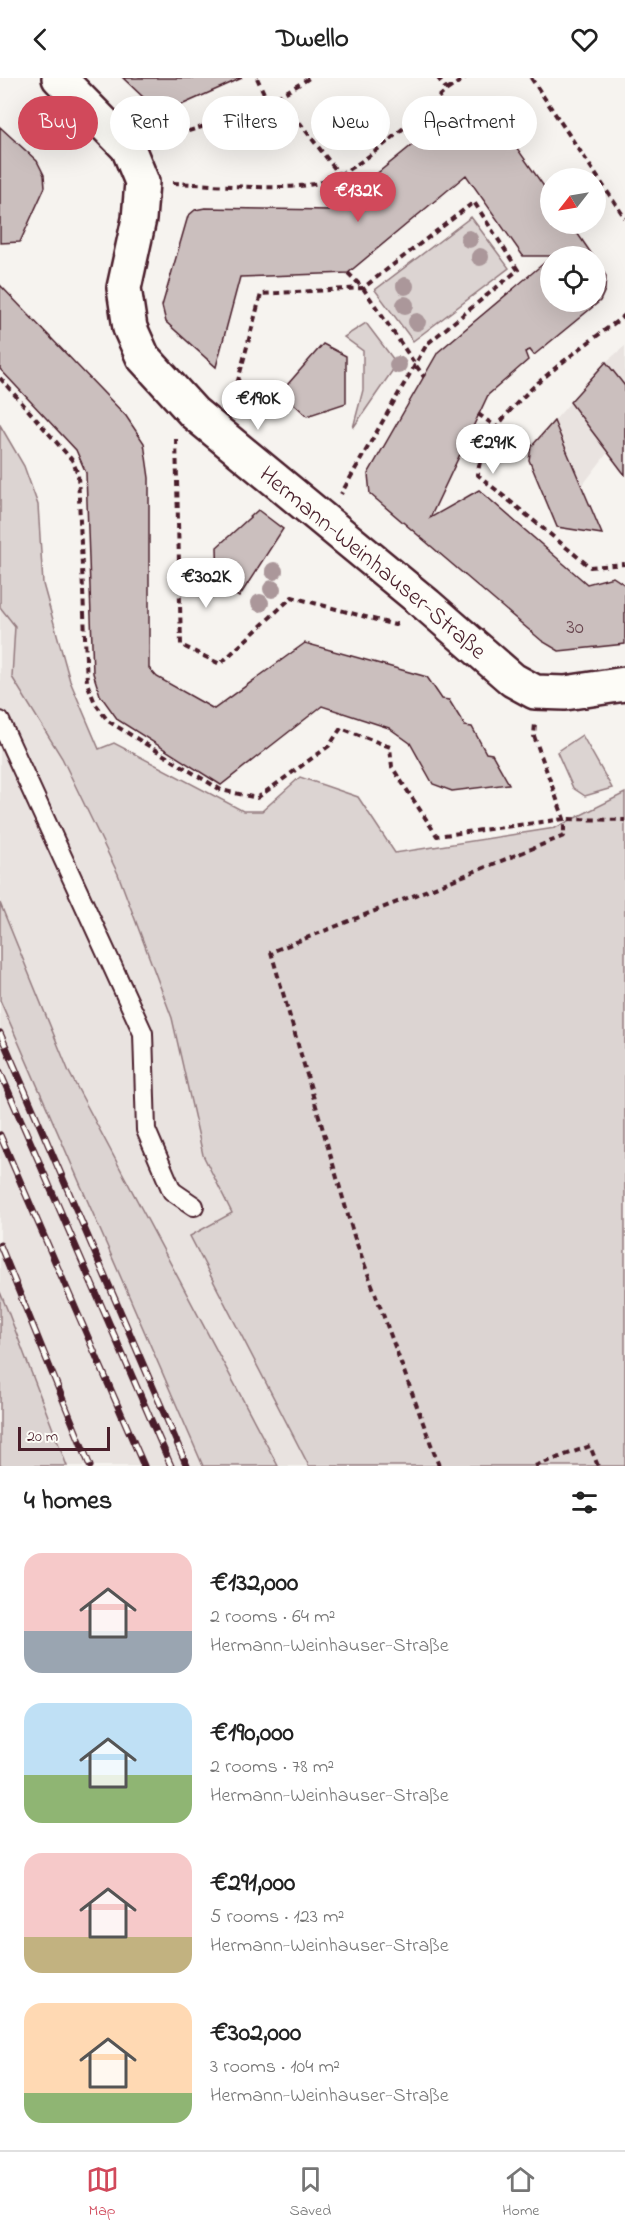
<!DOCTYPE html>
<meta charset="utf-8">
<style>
body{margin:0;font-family:"Indie Flower",sans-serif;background:#f2f2f2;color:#222;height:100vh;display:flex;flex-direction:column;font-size:22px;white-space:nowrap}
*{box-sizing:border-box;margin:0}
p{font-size:20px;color:#767676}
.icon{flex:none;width:33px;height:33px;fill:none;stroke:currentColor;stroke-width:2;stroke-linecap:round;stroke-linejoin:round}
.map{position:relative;height:1388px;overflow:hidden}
.details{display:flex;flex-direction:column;background:#fff;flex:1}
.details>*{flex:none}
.guide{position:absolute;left:18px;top:18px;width:590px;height:54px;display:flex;gap:12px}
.needle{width:39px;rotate:239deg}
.controls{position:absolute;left:540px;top:90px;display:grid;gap:12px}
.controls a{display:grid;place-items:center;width:66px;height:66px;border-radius:50%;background:#fff;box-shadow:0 6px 24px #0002;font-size:30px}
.scale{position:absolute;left:18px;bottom:15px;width:92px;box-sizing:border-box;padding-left:6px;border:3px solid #4a1f2b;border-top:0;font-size:16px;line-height:21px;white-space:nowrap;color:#4a1f2b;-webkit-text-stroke:4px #fdfcf7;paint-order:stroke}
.price{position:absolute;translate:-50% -51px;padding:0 14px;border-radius:21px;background:#fff;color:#222;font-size:20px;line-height:39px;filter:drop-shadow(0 2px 3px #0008)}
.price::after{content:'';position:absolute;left:50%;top:36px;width:18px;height:14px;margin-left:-9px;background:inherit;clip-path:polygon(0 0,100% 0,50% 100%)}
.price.on{background:#d1495b;color:#fff}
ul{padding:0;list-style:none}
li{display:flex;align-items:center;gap:18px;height:150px;padding:0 24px}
li span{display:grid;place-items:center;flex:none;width:168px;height:120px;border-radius:18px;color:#555}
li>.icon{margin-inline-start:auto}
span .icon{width:72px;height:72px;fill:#fffc;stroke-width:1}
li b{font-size:26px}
h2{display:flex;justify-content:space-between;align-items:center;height:72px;padding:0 24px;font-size:26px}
.pill{padding:0 21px;border-radius:27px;background:#fff;box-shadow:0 6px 24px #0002;font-size:21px;line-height:54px}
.pill.on{background:#d1495b;color:#fff}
header{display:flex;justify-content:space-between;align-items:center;height:78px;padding:0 24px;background:#fff;font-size:27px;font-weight:700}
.menu{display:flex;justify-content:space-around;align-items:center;height:84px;border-top:2px solid #e0e0e0;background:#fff;font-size:16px;color:#767676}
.menu a{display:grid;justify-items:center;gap:3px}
.menu .on{color:#d1495b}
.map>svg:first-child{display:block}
.built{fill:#e9e3e0}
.green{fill:#dcd4d2;stroke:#937a7e;stroke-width:1.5}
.building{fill:#cbbfbe;stroke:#4a1f2b;stroke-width:1.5}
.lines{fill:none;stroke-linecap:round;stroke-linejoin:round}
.service-casing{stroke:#4a1f2b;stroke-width:22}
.minor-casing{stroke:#4a1f2b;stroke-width:38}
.path{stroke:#4a1f2b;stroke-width:4;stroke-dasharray:6 4.5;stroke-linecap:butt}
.service{stroke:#fdfcf7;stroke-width:18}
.minor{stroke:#fdfcf7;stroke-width:33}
.rail-casing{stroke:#4a1f2b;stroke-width:7}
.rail{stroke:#fdfcf7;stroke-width:4.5;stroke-dasharray:14;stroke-linecap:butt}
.tree{fill:#ab979a}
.labels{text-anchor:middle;stroke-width:4.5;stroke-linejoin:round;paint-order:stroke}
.number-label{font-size:21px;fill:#6a4750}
.street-label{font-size:24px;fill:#4a1f2b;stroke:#fdfcf7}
</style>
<header><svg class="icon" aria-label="back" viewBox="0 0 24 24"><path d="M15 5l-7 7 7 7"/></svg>Dwello<svg class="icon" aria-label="heart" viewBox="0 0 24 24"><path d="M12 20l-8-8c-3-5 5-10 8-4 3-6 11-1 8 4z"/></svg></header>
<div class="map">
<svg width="625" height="1388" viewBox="0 0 625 1388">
<rect width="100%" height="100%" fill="#f6f3ef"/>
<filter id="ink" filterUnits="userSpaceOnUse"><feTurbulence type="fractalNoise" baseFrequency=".0167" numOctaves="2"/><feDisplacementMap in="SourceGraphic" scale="12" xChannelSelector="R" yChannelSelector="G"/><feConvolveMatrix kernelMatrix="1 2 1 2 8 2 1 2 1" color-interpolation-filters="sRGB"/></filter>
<g filter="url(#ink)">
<path class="built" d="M625,268V397L608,374L582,408L599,451L589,454L561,449L554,441L529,382L531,369L606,284Z
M0,478L355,1388H0Z"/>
<path class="green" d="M471,139L509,190L413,263L375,212Z
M366,245L397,286L353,350L363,312V273L344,259Z
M0,347L24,388L38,427L43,506L70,603L99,671L114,665L243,733H262L300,699L358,719L395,775L555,750L625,715V1388H309L190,1158L232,1135L203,1077L172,940L118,796L62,680L12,599L15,548L0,529Z
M582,657L612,710L585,718L573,710L557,674Z
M0,825L69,994L278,1388H203L0,922Z
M0,1214L7,1231L67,1388H0Z"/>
<path class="building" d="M123,0H242L161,36Z
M469,25H479L488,29L550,117V146H571L593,178H523L466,97L348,195L240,199L216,289L166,244L162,228L188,138L195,132L205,130L332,132L459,29Z
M0,49L37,83L44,97L45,109L20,164L0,165Z
M550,180V224H596V182L606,198L605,212L600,223L534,277L530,272L525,274L528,282L488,317L430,440L479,412L587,506L613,499L625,507V566L559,573L542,563L370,416L368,396L438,274Z
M0,207L126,338L144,365L149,400V590L157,599L214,631L305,565L427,599L442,621L449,622L465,648L472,649L486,675L492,676L509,706L452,713L433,706L410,665L389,650L322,628L221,707L118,642L100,617L93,595L86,395L76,372L0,291Z
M323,266L346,278V325L307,338L281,314Z
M606,284L625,308V397L570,324Z
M554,343L602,456L557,449L529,382L531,369Z
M258,432L283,451L239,519L218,506L217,469Z"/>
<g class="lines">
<defs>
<path id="service" d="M0,643L143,955L146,1052L172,1113L194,1128"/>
<g id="minor">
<path id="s1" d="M59,0L128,70L142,104L139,141L124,210L130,250L143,279L194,335L427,527L513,602L535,614L565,615L625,606"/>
</g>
</defs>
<use href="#service" class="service-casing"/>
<use href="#minor" class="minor-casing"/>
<path class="path" d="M257,0L268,24
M531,0L625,140
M447,12L465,0
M280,19L339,96
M158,62C211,47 263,31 309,0
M323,104L332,132
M173,105C210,106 293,115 325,103C368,87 412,41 447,12L438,0
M348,195L363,210L424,299
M625,237C580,272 481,335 478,397L590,489L625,486
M0,300L72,382L78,396L87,605L95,625L108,643L221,712L257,720L329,668L341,650L390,669L392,689L437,758L564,741L625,742
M232,325L261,216L363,210L474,124L518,192L427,266L341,416
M478,336L498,350
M176,361L181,567L220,586L292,519L395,547L400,544
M439,1388L354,1158L271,874L564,758V741L534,658L535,645
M535,1388L590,1368L598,1388"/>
<use href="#service" class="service"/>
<use href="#minor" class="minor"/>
<defs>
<path id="rail" d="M0,955L187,1388
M0,994L171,1388
M0,1057L144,1388
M0,1167L90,1388"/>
</defs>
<use href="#rail" class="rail-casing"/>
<use href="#rail" class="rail"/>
</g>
<g class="tree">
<circle cx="469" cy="161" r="9"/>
<circle cx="480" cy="179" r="9"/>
<circle cx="405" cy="208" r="9"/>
<circle cx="405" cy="227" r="9"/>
<circle cx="417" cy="244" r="9"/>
<circle cx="398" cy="287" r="9"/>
<circle cx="274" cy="493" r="9"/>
<circle cx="272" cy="511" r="9"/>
<circle cx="260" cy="525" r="9"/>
</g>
</g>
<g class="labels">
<g class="number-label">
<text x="575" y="555">30</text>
</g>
<g class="street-label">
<text dy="8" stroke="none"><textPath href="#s1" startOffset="624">Hermann-Weinhauser-Straße</textPath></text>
</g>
</g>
</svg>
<div class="controls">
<a><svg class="needle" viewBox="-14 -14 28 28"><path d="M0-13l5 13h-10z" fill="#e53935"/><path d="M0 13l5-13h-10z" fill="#767676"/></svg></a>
<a><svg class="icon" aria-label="locate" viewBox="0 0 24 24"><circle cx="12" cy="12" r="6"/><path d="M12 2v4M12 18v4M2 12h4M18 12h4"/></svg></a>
</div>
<div class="scale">20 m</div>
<b class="price on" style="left:358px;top:145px">€132K</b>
<b class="price" style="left:258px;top:353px">€190K</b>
<b class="price" style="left:493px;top:397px">€291K</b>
<b class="price" style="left:206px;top:531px">€302K</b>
<div class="guide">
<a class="pill on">Buy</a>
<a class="pill">Rent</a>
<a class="pill">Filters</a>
<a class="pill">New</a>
<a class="pill">Apartment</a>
</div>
</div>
<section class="details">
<h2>4 homes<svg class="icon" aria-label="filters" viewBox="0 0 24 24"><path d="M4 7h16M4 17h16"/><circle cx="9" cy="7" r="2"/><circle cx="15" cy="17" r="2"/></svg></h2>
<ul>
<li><span style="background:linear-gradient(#f6c9c9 65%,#9aa5b1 0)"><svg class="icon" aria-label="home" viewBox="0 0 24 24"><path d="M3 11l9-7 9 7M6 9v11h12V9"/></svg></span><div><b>€132,000</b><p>2 rooms · 64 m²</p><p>Hermann-Weinhauser-Straße</p></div></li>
<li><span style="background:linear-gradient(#bfe0f5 60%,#8fb573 0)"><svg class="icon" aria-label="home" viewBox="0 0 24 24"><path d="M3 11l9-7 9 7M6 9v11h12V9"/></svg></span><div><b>€190,000</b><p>2 rooms · 78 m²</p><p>Hermann-Weinhauser-Straße</p></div></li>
<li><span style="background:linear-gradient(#f6c9c9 70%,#c2b280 0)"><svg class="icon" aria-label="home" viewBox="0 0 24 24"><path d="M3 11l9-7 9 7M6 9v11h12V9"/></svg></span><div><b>€291,000</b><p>5 rooms · 123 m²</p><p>Hermann-Weinhauser-Straße</p></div></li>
<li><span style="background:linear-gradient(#ffd9b3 75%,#8fb573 0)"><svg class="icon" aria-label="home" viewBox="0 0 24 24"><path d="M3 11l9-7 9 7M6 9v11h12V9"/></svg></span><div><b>€302,000</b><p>3 rooms · 104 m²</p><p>Hermann-Weinhauser-Straße</p></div></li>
</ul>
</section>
<nav class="menu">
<a class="on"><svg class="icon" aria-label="map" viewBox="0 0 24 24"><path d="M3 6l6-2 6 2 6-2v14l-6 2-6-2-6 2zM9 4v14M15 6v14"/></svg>Map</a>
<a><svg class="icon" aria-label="saved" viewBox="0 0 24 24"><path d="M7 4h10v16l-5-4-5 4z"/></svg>Saved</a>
<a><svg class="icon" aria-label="home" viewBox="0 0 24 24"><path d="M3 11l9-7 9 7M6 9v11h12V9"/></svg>Home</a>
</nav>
